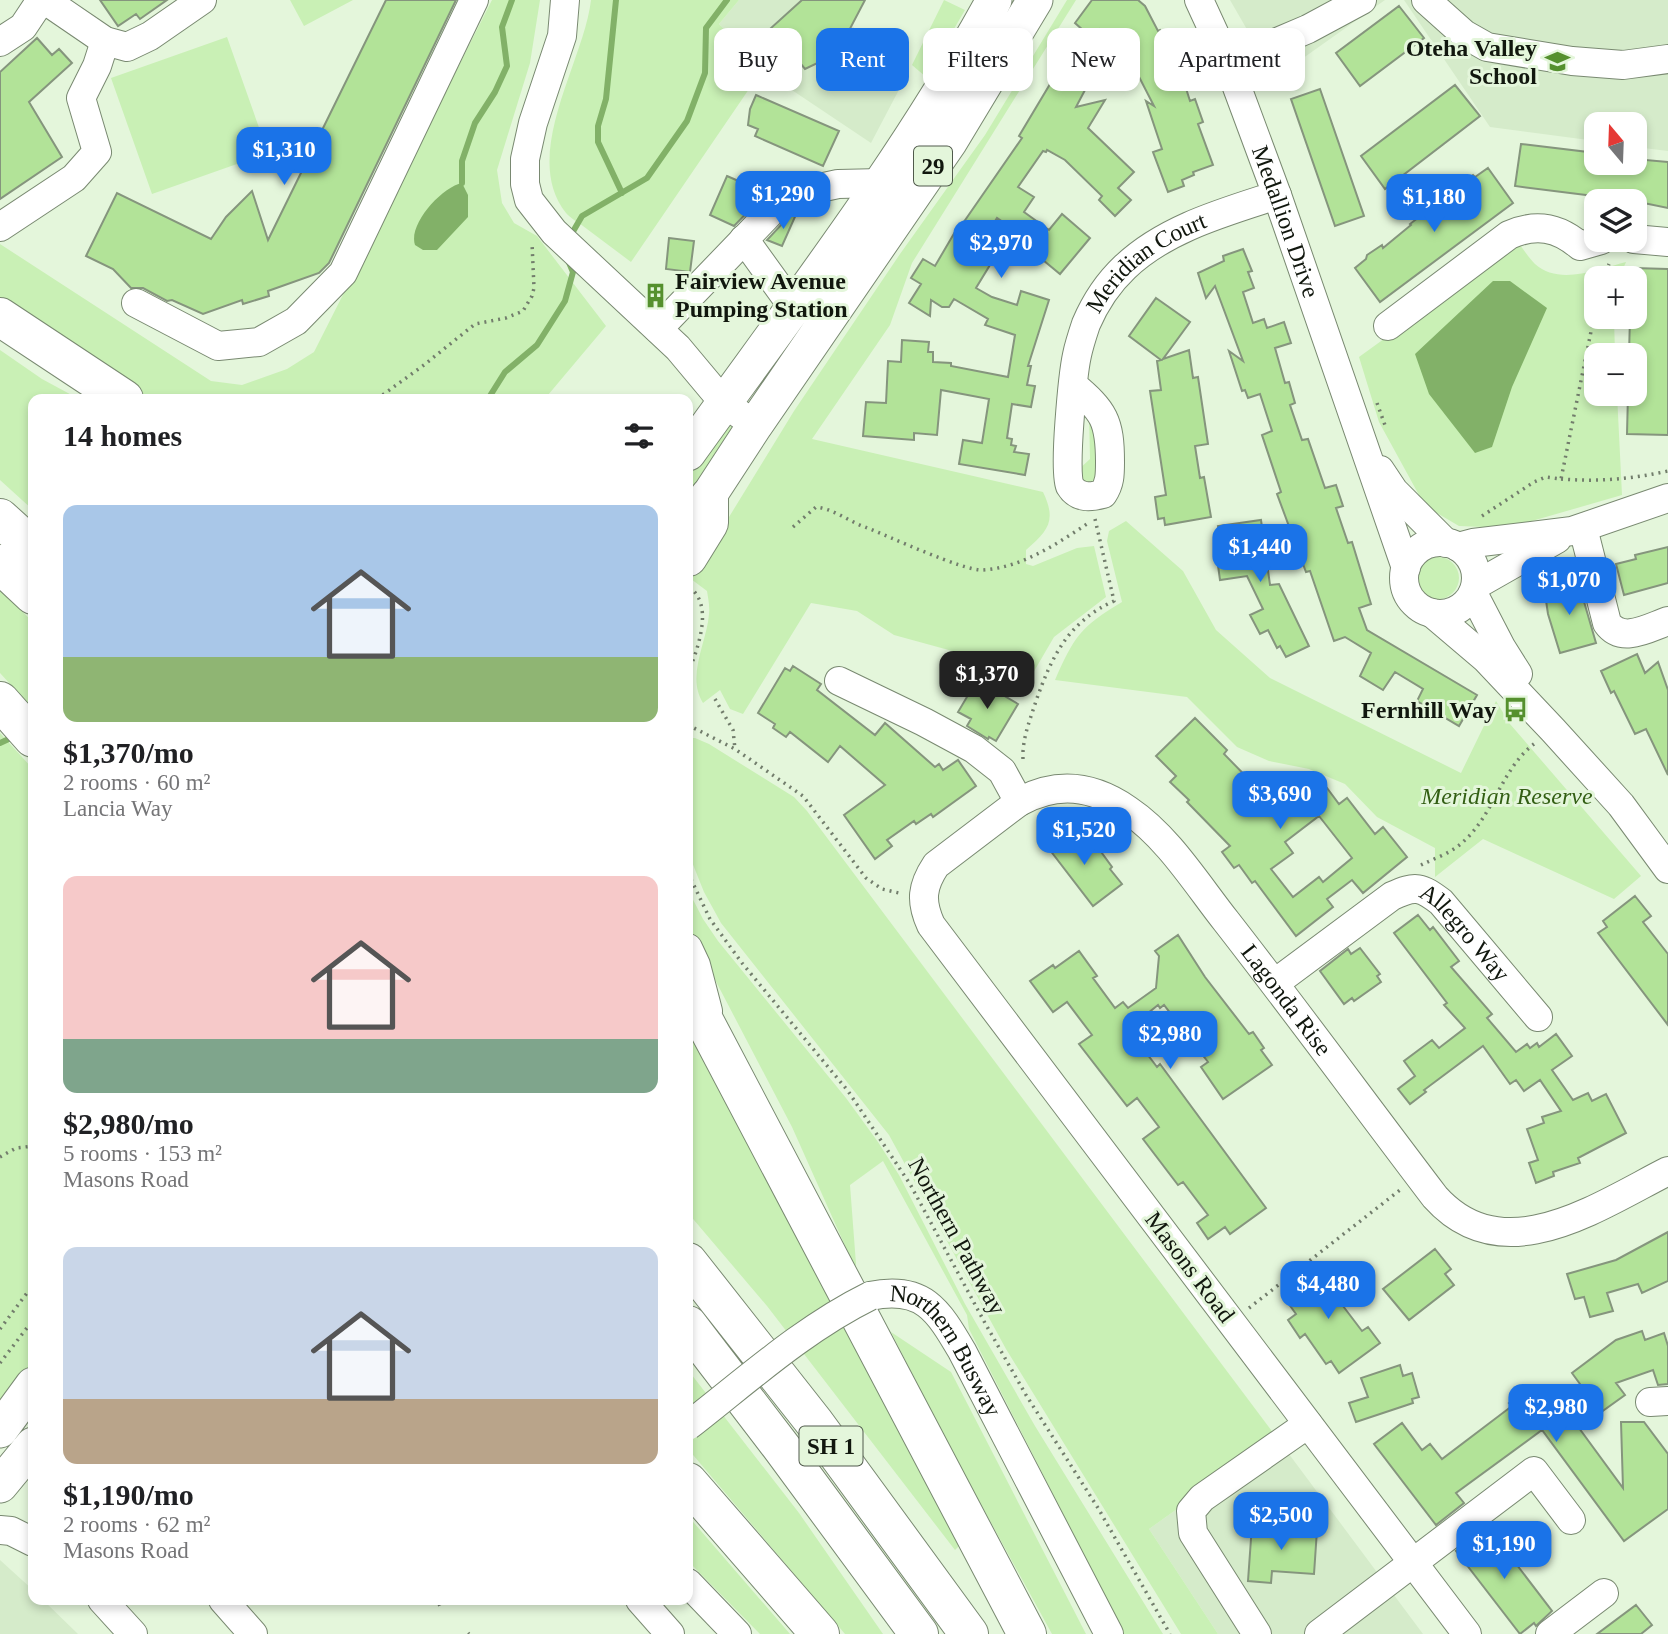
<!DOCTYPE html>
<meta charset="utf-8">
<style>
body{margin:0;font-family:Georgia,serif;background:#f2f2f2;color:#202124;height:100vh;display:flex;flex-direction:column;font-size:26px;white-space:nowrap}
*{box-sizing:border-box;margin:0}
p{font-size:23px;color:#757577}
.icon{flex:none;width:38px;height:38px;fill:none;stroke:currentColor;stroke-width:2;stroke-linecap:round;stroke-linejoin:round}
.map{position:relative;flex:1;overflow:hidden}
.sheet{position:absolute;left:28px;top:394px;width:665px;height:1211px;display:flex;flex-direction:column;background:#fff;border-radius:14px;box-shadow:0 4px 10px #0003}
.sheet>*{flex:none}
.top-card{position:absolute;left:714px;top:28px;width:665px;height:63px;display:flex;gap:14px}
.needle{width:46px;rotate:341deg}
.controls{position:absolute;left:1584px;top:112px;display:grid;gap:14px}
.controls a{display:grid;place-items:center;width:63px;height:63px;border-radius:14px;background:#fff;box-shadow:0 4px 10px #0003;font-size:35px}
.price{position:absolute;translate:-50% -60px;padding:0 16px;border-radius:14px;background:#1a73e8;color:#fff;font-size:23px;line-height:46px;filter:drop-shadow(0 2px 4px #0008)}
.price::after{content:'';position:absolute;left:50%;top:42px;width:21px;height:16px;margin-left:-10px;background:inherit;clip-path:polygon(0 0,100% 0,50% 100%)}
.price.on{background:#222;color:#fff}
ul{padding:0;list-style:none}
li{display:grid;align-content:center;gap:14px;height:371px;padding:0 35px}
li span{display:grid;place-items:center;height:217px;border-radius:14px;color:#555}
li>.icon{margin-inline-start:auto}
span .icon{width:126px;height:126px;fill:#fffc;stroke-width:1}
li b{font-size:30px}
h2{display:flex;justify-content:space-between;align-items:center;height:84px;padding:0 35px;font-size:30px}
.tag{padding:0 24px;border-radius:14px;background:#fff;box-shadow:0 4px 10px #0003;font-size:24px;line-height:63px}
.tag.on{background:#1a73e8;color:#fff}
.map>svg:first-child{display:block}
.built{fill:#d5ebca}
.green{fill:#c9f0b5}
.water{fill:#82b168}
.lines{fill:none;stroke-linecap:round;stroke-linejoin:round}
.stream{stroke:#82b168;stroke-width:6}
.building{fill:#b2e398;stroke:#85957d;stroke-width:2;fill-rule:evenodd}
.minor-casing{stroke:#798971;stroke-width:30}
.major-casing{stroke:#798971;stroke-width:37}
.highway-casing{stroke:#798971;stroke-width:40}
.path{stroke:#727d6c;stroke-width:3.5;stroke-dasharray:2 5;stroke-linecap:butt}
.minor{stroke:#fff;stroke-width:28}
.major{stroke:#fff;stroke-width:35}
.highway{stroke:#fff;stroke-width:38}
.minor-bridge-casing{stroke:#798971;stroke-width:30;stroke-linecap:butt}
.minor-bridge{stroke:#fff;stroke-width:28}
.labels{text-anchor:middle;stroke-width:6;stroke-linejoin:round;paint-order:stroke}
.shield{fill:#e4f6db;stroke:#505a4c;stroke-width:2}
.shield-label{font-size:23px;font-weight:bold;fill:#11170e}
.poi-label{font-size:24px;font-weight:bold;fill:#11170e;stroke:#e4f6db;text-anchor:end}
.street-label{font-size:24px;fill:#11170e;stroke:#e4f6db}
.park-label{font-size:24px;font-style:italic;fill:#335f14;stroke:#e4f6db}
</style>
<div class="map">
<svg width="1668" height="1634" viewBox="0 0 1668 1634">
<rect width="100%" height="100%" fill="#e4f6db"/>
<path class="built" d="M739,0H829L903,82L871,143L762,70L719,24Z
M1230,0H1385L1275,78Z
M1404,0H1668V151L1635,147L1634,124H1596V141L1490,127Z
M1277,1438L1423,1634H1218L1149,1529Z
M0,1560L33,1590V1600H43L78,1634H0Z"/>
<path class="green" d="M290,0H353L304,26Z
M492,0H540L530,63L497,170L502,203L514,223L537,236L606,326L548,395L552,399H142L0,305V244L211,381L242,385L287,369L314,352Z
M591,0H739L719,24L762,70L631,262C615,250 599,238 583,226C578,222 570,218 566,213C520,155 584,62 591,0Z
M944,0L965,10L926,77L912,65Z
M1067,0H1076L912,263L890,325L812,439L1043,492C1057,521 1048,531 1026,550V564L1033,566L1077,548L1094,546L1106,597L1054,637L1033,673L894,635L857,611L811,603L743,714L730,709L720,690L703,703C686,676 707,642 709,614C710,606 708,598 707,591L691,579L794,411L900,254L985,135Z
M227,37L268,153L152,194L111,78Z
M1518,242C1523,249 1529,258 1535,264C1559,286 1599,269 1626,262L1619,278H1596V317H1614L1615,355H1596V394H1617L1622,495L1508,528L1459,526L1425,506L1379,422L1359,357Z
M0,350L42,379L79,399H33V510L0,480Z
M1084,402L1104,430L1102,480L1086,484L1080,478L1077,471L1090,459L1089,414L1077,425V406Z
M728,420L732,428L688,501V472Z
M1126,521L1183,571L1216,630L1270,678L1461,773L1496,701L1510,724L1641,876L1614,899L1483,839L1435,877V848L1377,817L1345,784L1309,769L1269,761L1237,747L1187,697L1055,680C1074,637 1080,627 1122,602L1107,541L1109,531Z
M1417 578a21 21 0 1 1 42 0a21 21 0 1 1-42 0Z
M0,590L33,622V709L0,673Z
M0,733L33,769V1365L0,1408Z
M688,738H695L709,744L794,797L807,811L1277,1438L1149,1529L1218,1634H1181L1006,1349L889,1135L721,923L704,892L688,852Z
M688,890L703,919L718,941L846,1098L878,1142L899,1175L965,1304L1035,1426L1163,1634H1124L969,1329L967,1315L883,1161L850,1185L856,1264L855,1268L792,1127L688,928Z
M688,1022L962,1543L955,1550L767,1306L688,1213Z
M891,1332L951,1372L1086,1634H1052L943,1435Z
M688,1370L799,1513L883,1634H845L688,1449Z
M688,1516L790,1634H760L688,1561Z"/>
<path class="water" d="M462,183L468,195V217L437,250H423L415,245C408,224 442,187 462,183Z
M1493,281H1510L1547,308L1512,387L1492,447L1475,453L1429,394L1415,354Z"/>
<g class="lines">
<path class="stream" d="M616,0L606,99L598,126V142L622,193
M462,183V161L475,123L495,92L507,66L502,27L512,0
M571,235L582,216L647,178L687,121L705,73L706,28L727,0
M488,399L505,372L537,345L565,301L573,272L568,260
M0,743L13,737"/>
</g>
<path class="building" d="M100,0H167L140,19L136,14L118,26Z
M386,0H456L329,263L319,273L268,291L269,296L243,304L242,300L203,314L172,300L167,301L143,288H131L113,269L86,256L117,193L211,239L226,217L252,191L268,240Z
M802,0H865L842,44L826,59L805,69L771,28Z
M1092,0H1138L1145,6L1158,31L1160,30L1166,41H1173L1182,60L1178,63L1190,101L1195,99L1203,122L1198,124L1213,165L1193,172L1194,175L1182,180L1184,186L1168,192L1153,152L1162,149L1146,101L1154,106L1117,34L1114,40L1100,29L1092,38L1075,23Z
M1399,6L1424,38L1360,86L1336,53Z
M37,38L52,55L59,49L72,63L29,102L62,157L0,199V72Z
M1068,54L1095,71L1076,107L1105,100L1088,128L1134,172L1118,188L1131,200L1115,216L1099,200L1102,196L1065,160L1047,150L1046,152L1043,151L1018,187L1034,197L1024,212L1049,230L1062,214L1090,238L1060,274L1032,251L1036,245L997,218L977,250L993,260L976,288L992,297L1017,305L1021,291L1049,300L1028,366H1031L1027,385L1035,386L1031,407L1012,404L1007,438L1012,439L1011,445L1016,446L1014,452L1029,454L1025,475L959,464L963,440L982,443L989,399L941,390L937,435L914,433V440L863,436L866,402L886,403L888,361L901,362L902,340L929,342L928,352H933V362L951,363V366L1008,377L1015,335L985,325L988,319L954,299L949,307H942L931,300L930,316L909,303L921,284L911,278L923,259L935,266L959,225L961,226L1022,138L1019,136Z
M1455,85L1480,116L1385,189L1361,156Z
M1320,89L1364,216L1335,226L1291,99Z
M756,95L839,131L823,166L755,136L758,129L748,125L750,109Z
M1521,144L1596,153V163H1635V159L1668,162V208L1634,201L1515,186Z
M1488,168L1513,203L1380,302L1355,268L1366,259L1367,255L1382,245L1383,248L1411,225L1410,224L1473,175L1475,177Z
M727,176L766,193L734,226L710,215Z
M795,210H798L782,246L767,240Z
M669,238L694,241L690,272L666,269Z
M1243,249L1252,271L1248,272L1254,288L1243,292L1253,323L1264,319L1267,328L1284,322L1291,343L1275,348L1285,383L1289,382L1295,403L1290,405L1302,440L1308,439L1325,488L1336,485L1343,506L1336,508L1348,543L1352,542L1371,604L1359,608L1367,630L1477,695L1459,726L1417,701L1423,689L1395,672L1383,690L1360,676L1371,653L1345,637L1334,641L1310,571L1306,572L1277,494L1281,492L1262,435L1272,431L1260,394L1248,398L1245,390L1242,391L1229,351L1243,361L1215,286L1206,298L1198,273L1224,261L1223,256Z
M1634,268L1668,269V435L1627,434L1628,394H1634V355H1629L1630,317H1634Z
M1156,298L1190,322L1163,359L1189,350L1193,378L1198,377L1208,444L1195,446L1200,478L1204,477L1211,517L1165,525L1164,518L1158,519L1155,497L1166,495L1150,391L1161,390L1157,361L1161,360L1129,336Z
M1261,520L1270,585L1279,584L1309,646L1286,657L1280,646L1277,648L1268,630L1260,634L1250,615L1263,609L1247,576L1220,580L1217,558H1223L1218,526Z
M1668,547V583L1624,595L1616,564L1636,559L1635,555Z
M1578,581L1596,643L1560,653L1548,614L1544,587Z
M1637,654L1645,673L1658,662L1668,690V775L1646,729L1635,734L1614,691L1611,693L1601,671Z
M793,666L821,684L817,690L875,735L885,723L935,767L939,764L943,770L958,760L976,786L933,817L931,814L916,824L914,821L887,840L892,846L875,859L844,815L885,785L840,746L828,762L790,732L786,737L773,728L775,724L758,713L785,668L790,671Z
M977,680L1018,704L996,741L989,737L988,739L967,726L971,719L958,712Z
M1195,718L1227,750L1224,754L1274,805L1308,779L1313,785L1317,782L1323,790L1327,788L1339,804L1347,798L1375,834L1383,827L1407,857L1363,893L1352,880L1327,899L1333,907L1296,936L1255,881L1252,883L1239,865L1234,868L1222,852L1230,846L1187,802L1189,800L1170,782L1176,776L1156,756ZM1319,816L1352,858L1323,882L1319,877L1293,897L1271,869L1293,853L1285,842Z
M1060,829L1073,846L1083,839L1091,849L1096,845L1112,867L1110,869L1122,884L1093,906L1043,841Z
M1635,896L1651,916L1643,922L1668,954V1025L1598,933L1607,927L1603,921Z
M1418,915L1430,930L1433,927L1459,961L1451,967L1492,1014L1487,1018L1516,1052L1527,1044L1530,1048L1537,1043L1539,1047L1556,1034L1572,1056L1552,1070L1573,1100L1588,1093L1592,1101L1606,1094L1626,1133L1578,1158L1580,1163L1553,1172L1554,1176L1536,1183L1529,1163L1538,1160L1527,1129L1544,1123L1542,1117L1561,1111L1540,1080L1524,1091L1516,1080L1510,1084L1483,1046L1424,1090L1426,1092L1410,1104L1398,1089L1415,1076L1404,1061L1432,1040L1439,1048L1465,1028L1444,1005L1447,1003L1394,933Z
M1178,935L1205,977L1249,1034L1253,1032L1264,1048L1261,1050L1272,1065L1223,1099L1201,1067L1208,1062L1164,1005L1160,1008L1158,1005L1132,1026L1136,1031L1132,1034L1157,1067L1160,1064L1266,1208L1230,1234L1225,1227L1208,1239L1197,1223L1208,1215L1183,1182L1178,1185L1143,1139L1159,1127L1137,1098L1127,1106L1079,1044L1092,1035L1067,1002L1053,1012L1030,981L1053,965L1055,968L1079,951L1097,976L1093,978L1115,1008L1123,1002L1128,1008L1156,988L1159,956L1155,951Z
M1360,948L1380,974L1377,976L1381,982L1354,1001L1352,998L1344,1004L1320,971L1348,949L1351,954Z
M1668,1232V1281L1642,1293L1638,1284L1607,1293L1613,1311L1590,1317L1584,1297L1575,1299L1567,1274L1616,1260Z
M1435,1249L1451,1269L1445,1274L1454,1285L1409,1320L1383,1289Z
M1324,1266L1350,1301L1343,1306L1362,1331L1368,1327L1380,1343L1339,1373L1331,1361L1326,1364L1305,1334L1300,1338L1288,1320L1296,1314L1283,1296Z
M1642,1331L1645,1340L1664,1333L1668,1346V1384L1658,1385L1653,1370L1616,1383L1625,1395L1579,1428L1623,1488L1621,1422H1644L1668,1454V1509L1624,1541L1542,1430L1456,1493L1464,1503L1436,1525L1374,1444L1402,1423L1422,1450L1430,1444L1442,1459L1512,1406L1509,1403L1529,1387L1554,1420L1588,1395L1572,1373L1616,1340Z
M1400,1365L1403,1376L1412,1373L1419,1397L1412,1399L1413,1403L1356,1422L1349,1403L1368,1397L1361,1378Z
M1252,1525L1317,1530L1314,1574L1272,1571L1271,1583L1248,1581Z
M1488,1527L1552,1611L1536,1626L1534,1623L1520,1634L1456,1551Z
M1636,1605L1652,1625L1641,1634H1597Z"/>
<g class="lines">
<defs>
<g id="minor">
<path d="M45,0L105,41L127,47L150,36L202,0"/>
<path d="M565,0L562,36L533,123L525,159V184L529,200L554,232L678,348L724,403L755,425"/>
<path id="s1" d="M1199,0L1228,63L1277,195L1406,568"/>
<path d="M1426,0L1464,34L1487,47L1572,61L1623,65L1668,59"/>
<path d="M0,42L23,27L41,0"/>
<path d="M1228,63L1308,29L1362,0"/>
<path d="M0,227L74,178L97,152L81,98L97,66L105,41"/>
<path d="M744,239L793,307"/>
<path d="M1634,239L1668,242"/>
<path d="M136,303L218,346L259,342L296,321L343,273L474,0"/>
<path d="M1388,326L1509,235C1536,223 1558,227 1580,246L1601,240"/>
<path d="M658,329L787,195L838,184L881,183"/>
<path id="s2" d="M1073,385C1104,411 1110,421 1110,462C1110,475 1110,483 1103,494C1091,497 1078,499 1070,486C1063,474 1073,373 1077,355C1079,345 1083,333 1086,324C1095,303 1108,283 1125,267C1166,228 1225,212 1277,195"/>
<path d="M1380,470L1394,491L1446,543"/>
<path d="M1583,528L1607,623C1622,644 1648,628 1668,621"/>
<circle cx="1440" cy="578" r="36"/>
<path d="M1458,547L1473,543L1572,531L1668,498"/>
<path d="M1476,585L1557,539"/>
<path d="M1473,593L1501,647L1518,674"/>
<path d="M1432,613L1485,658L1553,730L1621,805L1668,869"/>
<path d="M839,681L924,722L974,749L1002,771L1019,802"/>
<path d="M688,948L696,965L708,1011"/>
<path id="s3" d="M1275,983L1392,896C1416,885 1421,887 1441,902L1538,1017"/>
<path id="s4" d="M870,1296C923,1285 938,1310 962,1351L1109,1634"/>
<path d="M1650,1402L1668,1401"/>
<path d="M0,1530L11,1531L33,1542"/>
<path d="M688,1583L737,1634"/>
<path d="M102,1600L133,1634"/>
<path d="M223,1600L253,1634"/>
<path d="M640,1600L670,1634"/>
<path d="M1257,1634L1193,1533L1191,1511L1202,1498L1308,1424"/>
<path d="M1319,1634L1534,1471L1571,1520"/>
<path id="s5" d="M1467,1634L931,925C920,901 922,886 936,865L1019,802C1057,781 1092,785 1128,810C1168,837 1196,883 1226,921C1297,1012 1365,1105 1435,1197C1503,1273 1597,1207 1668,1171"/>
<path d="M1550,1634L1604,1593"/>
</g>
<path id="major" d="M688,453C794,305 907,160 994,0
M693,520L755,425L950,141L1035,0
M0,1430L33,1385
M0,1485L33,1445"/>
<path id="highway" d="M0,317L124,399
M0,518L33,548
M688,557L709,523V497
M0,564L33,595
M0,701L33,738
M688,990L1027,1634
M688,1262L814,1422L969,1634
M688,1325L782,1448L919,1634
M688,1482L820,1634"/>
</defs>
<use href="#minor" class="minor-casing"/>
<use href="#major" class="major-casing"/>
<use href="#highway" class="highway-casing"/>
<path class="path" d="M1603,278L1609,264
M377,399L424,365L475,324L506,318L523,311L532,296L534,288L532,243
M1377,403L1386,428
M1561,479C1598,482 1632,479 1668,471
M1482,516L1534,482L1546,477L1561,479L1596,307
M793,527L816,507C834,509 848,521 865,527C888,536 964,571 982,570C1022,568 1058,543 1090,522
M688,674C697,650 715,605 689,587
M715,699L733,730L735,749
M688,725L735,749L803,796L866,878L882,889L899,893
M1023,759C1022,739 1030,720 1036,701C1052,656 1068,622 1114,601L1095,519
M1421,865C1435,858 1452,853 1464,841C1494,814 1502,768 1534,744
M688,873L710,919L742,963L848,1091L910,1184L985,1323L1026,1395L1098,1508L1170,1634
M0,1157L16,1148L33,1146
M1249,1308L1400,1190
M0,1329L33,1285
M0,1363L33,1320
M439,1604L440,1606
M468,1633L469,1634"/>
<use href="#minor" class="minor"/>
<use href="#major" class="major"/>
<use href="#highway" class="highway"/>
<defs>
<path id="minor-bridge" d="M688,1426C746,1381 803,1329 870,1296"/>
</defs>
<use href="#minor-bridge" class="minor-bridge-casing"/>
<use href="#minor-bridge" class="minor-bridge"/>
</g>
<defs>
<symbol id="school-bare" viewBox="-9 -9 18 18"><path d="M0-5L7-2L0 1L-7-2ZM-4 1L0 2.5L4 1V4Q0 6-4 4Z" fill="#55902e" stroke="#e4f6db" stroke-width="2.5" paint-order="stroke"/></symbol>
<symbol id="building-bare" viewBox="-9 -9 18 18"><path d="M-4-6H4V6H1V3H-1V6H-4ZM-2.5-4.3h1.7v1.8h-1.7ZM.8-4.3h1.7v1.8H.8ZM-2.5-1h1.7V.8h-1.7ZM.8-1h1.7V.8H.8Z" fill="#55902e" stroke="#e4f6db" stroke-width="2.5" paint-order="stroke"/></symbol>
<symbol id="bus-bare" viewBox="-9 -9 18 18"><path d="M-5-6H5V4H4V6H2V4H-2V6H-4V4H-5ZM-3.5-4V0h7V-4ZM-3.5 1.2v1.5H-2V1.2ZM2 1.2v1.5H3.5V1.2Z" fill="#55902e" stroke="#e4f6db" stroke-width="2.5" paint-order="stroke"/></symbol>
</defs>
<g fill-rule="evenodd">
<use href="#school-bare" x="1540" y="44" width="35" height="35"/>
<use href="#building-bare" x="638" y="278" width="35" height="35"/>
<use href="#bus-bare" x="1498" y="692" width="35" height="35"/>
</g>
<g class="labels">
<g class="shield">
<rect x="914" y="146.5" width="38" height="39" rx="5"/>
<rect x="799.5" y="1426.5" width="63" height="39" rx="5"/>
</g>
<g class="shield-label">
<text x="933" y="174">29</text>
<text x="831" y="1454">SH 1</text>
</g>
<g class="poi-label">
<text x="1537" y="56">Oteha Valley<tspan x="1537" dy="28">School</tspan></text>
<text x="675" y="289" text-anchor="start">Fairview Avenue<tspan x="675" dy="28">Pumping Station</tspan></text>
<text x="1496" y="718">Fernhill Way</text>
</g>
<g class="street-label">
<text dy="8" stroke="none"><textPath href="#s1" startOffset="238">Medallion Drive</textPath></text>
<text dy="8" stroke="none"><textPath href="#s2" startOffset="413">Meridian Court</textPath></text>
<text dy="8" stroke="none"><textPath href="#s3" startOffset="238">Allegro Way</textPath></text>
<text dy="8" stroke="none"><textPath href="#s5" startOffset="1421">Lagonda Rise</textPath></text>
<text transform="translate(957 1236) rotate(61)" y="8">Northern Pathway</text>
<text transform="translate(1190 1267) rotate(53)" y="8">Masons Road</text>
<text dy="8" stroke="none"><textPath href="#s4" startOffset="105">Northern Busway</textPath></text>
</g>
<g class="park-label">
<text x="1507" y="804">Meridian Reserve</text>
</g>
</g>
</svg>
<div class="controls">
<a><svg class="needle" viewBox="-14 -14 28 28"><path d="M0-13l5 13h-10z" fill="#e53935"/><path d="M0 13l5-13h-10z" fill="#757577"/></svg></a>
<a><svg class="icon" aria-label="layers" viewBox="0 0 24 24"><path d="M12 4l9 5-9 5-9-5zM3 14l9 5 9-5"/></svg></a>
<a>+</a>
<a>−</a>
</div>
<b class="price" style="left:284px;top:187px">$1,310</b>
<b class="price" style="left:783px;top:231px">$1,290</b>
<b class="price" style="left:1434px;top:234px">$1,180</b>
<b class="price" style="left:1001px;top:280px">$2,970</b>
<b class="price" style="left:1260px;top:584px">$1,440</b>
<b class="price" style="left:1569px;top:617px">$1,070</b>
<b class="price on" style="left:987px;top:711px">$1,370</b>
<b class="price" style="left:1280px;top:831px">$3,690</b>
<b class="price" style="left:1084px;top:867px">$1,520</b>
<b class="price" style="left:1170px;top:1071px">$2,980</b>
<b class="price" style="left:1328px;top:1321px">$4,480</b>
<b class="price" style="left:1556px;top:1444px">$2,980</b>
<b class="price" style="left:1281px;top:1552px">$2,500</b>
<b class="price" style="left:1504px;top:1581px">$1,190</b>
<div class="top-card">
<a class="tag">Buy</a>
<a class="tag on">Rent</a>
<a class="tag">Filters</a>
<a class="tag">New</a>
<a class="tag">Apartment</a>
</div>
<section class="sheet">
<h2>14 homes<svg class="icon" aria-label="filters" viewBox="0 0 24 24"><path d="M4 7h16M4 17h16"/><circle cx="9" cy="7" r="2"/><circle cx="15" cy="17" r="2"/></svg></h2>
<ul>
<li><span style="background:linear-gradient(#a9c7e8 70%,#8fb573 0)"><svg class="icon" aria-label="home" viewBox="0 0 24 24"><path d="M3 11l9-7 9 7M6 9v11h12V9"/></svg></span><div><b>$1,370/mo</b><p>2 rooms · 60 m²</p><p>Lancia Way</p></div></li>
<li><span style="background:linear-gradient(#f6c9c9 75%,#7fa58c 0)"><svg class="icon" aria-label="home" viewBox="0 0 24 24"><path d="M3 11l9-7 9 7M6 9v11h12V9"/></svg></span><div><b>$2,980/mo</b><p>5 rooms · 153 m²</p><p>Masons Road</p></div></li>
<li><span style="background:linear-gradient(#c9d6e8 70%,#b9a48a 0)"><svg class="icon" aria-label="home" viewBox="0 0 24 24"><path d="M3 11l9-7 9 7M6 9v11h12V9"/></svg></span><div><b>$1,190/mo</b><p>2 rooms · 62 m²</p><p>Masons Road</p></div></li>
</ul>
</section>
</div>
